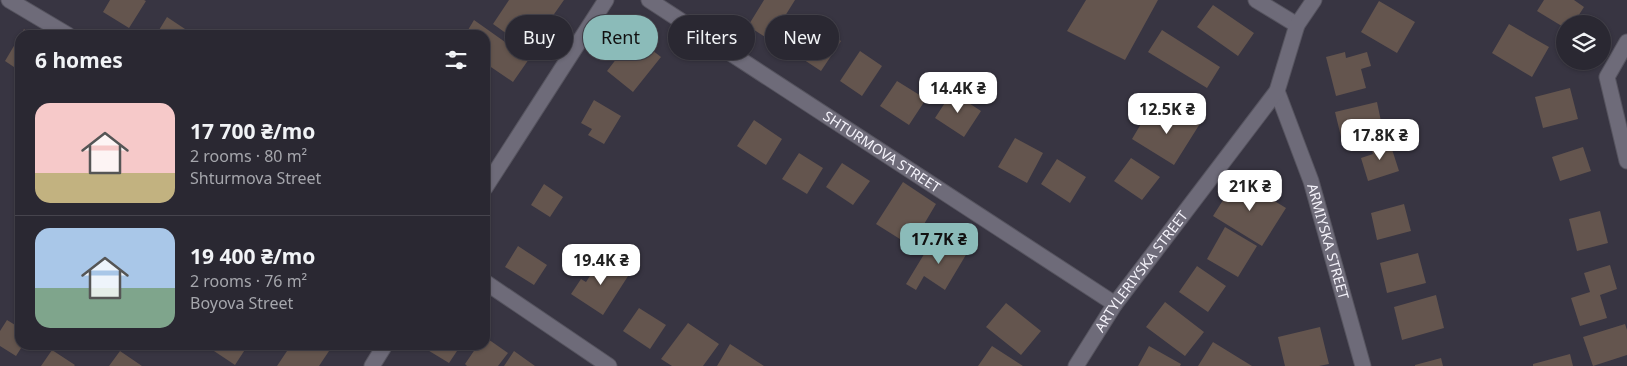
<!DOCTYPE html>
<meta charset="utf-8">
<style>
body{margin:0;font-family:"Noto Sans",sans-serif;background:#36343e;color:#f1f3f6;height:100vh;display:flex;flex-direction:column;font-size:19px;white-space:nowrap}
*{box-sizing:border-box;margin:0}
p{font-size:16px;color:#a5a6ac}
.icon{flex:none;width:28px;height:28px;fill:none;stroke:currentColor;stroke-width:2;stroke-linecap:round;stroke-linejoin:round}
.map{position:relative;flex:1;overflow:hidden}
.sheet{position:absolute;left:15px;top:30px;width:475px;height:320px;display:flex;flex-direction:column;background:#2a2832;border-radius:15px;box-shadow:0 1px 4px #0004,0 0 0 1px #46444d}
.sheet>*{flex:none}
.top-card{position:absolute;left:505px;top:15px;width:475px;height:45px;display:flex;gap:10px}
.fabs{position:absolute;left:1556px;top:15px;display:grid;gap:10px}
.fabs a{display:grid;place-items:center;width:55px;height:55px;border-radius:50%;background:#2a2832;box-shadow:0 1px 4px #0004,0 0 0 1px #46444d;font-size:25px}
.price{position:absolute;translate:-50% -42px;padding:0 11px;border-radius:10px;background:#fff;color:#222;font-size:16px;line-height:32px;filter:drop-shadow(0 1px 2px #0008)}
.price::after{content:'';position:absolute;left:50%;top:30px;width:15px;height:11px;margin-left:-8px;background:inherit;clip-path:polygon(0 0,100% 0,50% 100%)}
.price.current{background:#8bbbb9;color:#111}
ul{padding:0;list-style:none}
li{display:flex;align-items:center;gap:15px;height:125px;padding:0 20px}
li+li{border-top:1px solid #46444d}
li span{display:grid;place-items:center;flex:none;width:140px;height:100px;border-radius:15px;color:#555}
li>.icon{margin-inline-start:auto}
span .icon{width:60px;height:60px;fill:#fffc;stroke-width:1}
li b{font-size:21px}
h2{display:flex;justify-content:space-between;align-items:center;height:60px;padding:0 20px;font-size:21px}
.chip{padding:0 18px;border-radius:22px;background:#2a2832;box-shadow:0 1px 4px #0004,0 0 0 1px #46444d;font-size:18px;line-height:45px}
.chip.current{background:#8bbbb9;color:#111}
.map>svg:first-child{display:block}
.building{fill:#64554e}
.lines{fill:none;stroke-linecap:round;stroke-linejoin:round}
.minor-casing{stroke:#56545f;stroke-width:17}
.minor{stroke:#6e6b79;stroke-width:15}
.labels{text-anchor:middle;stroke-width:4.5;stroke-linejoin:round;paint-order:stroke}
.street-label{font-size:14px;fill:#f4f2fa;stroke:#2e2b37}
</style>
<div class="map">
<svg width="1627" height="366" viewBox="0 0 1627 366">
<rect width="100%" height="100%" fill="#383542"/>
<path class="building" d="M110,0H144L146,1L129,28L103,12Z
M509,0H564L545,27L553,36L538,56L493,24Z
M764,0H795L770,40L748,26Z
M1086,0H1158L1125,60L1067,31Z
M1544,0H1574L1584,7L1573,24H1565V28L1537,11Z
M1379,1L1415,22L1397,53L1361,32Z
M1213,5L1254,33L1238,56L1197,27Z
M167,17L194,35H156Z
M820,17L831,24L826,31L841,41L821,71L795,54Z
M474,20L529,59L513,82L485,63V35H465Z
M1509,24L1549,47L1532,77L1492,53Z
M24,29L32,35H20V71L5,61Z
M1162,30L1220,67L1207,88L1148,52Z
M634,36L661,57L633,92L607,71Z
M860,51L882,66L862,96L840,81Z
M1345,52L1346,58L1367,52L1371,66L1361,69L1366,88L1336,96L1326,57Z
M897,81L926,99L909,125L880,106Z
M1570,88L1578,119L1543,128L1535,97Z
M952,92L981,111L964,137L935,118Z
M594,100L621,116L604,144L588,135L592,129L581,123Z
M1377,102L1384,136L1343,145L1335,112Z
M1179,108L1201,122L1174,165L1132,139L1148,112L1169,125Z
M754,120L782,139L766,165L737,146Z
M1015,138L1043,153L1027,183L998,167Z
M1389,140L1399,171L1368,181L1361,158L1373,154L1370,146Z
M1583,147L1591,171L1560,181L1552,157Z
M799,153L823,168L807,194L782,179Z
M1131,158L1160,177L1142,200L1114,181Z
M1057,159L1086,177L1070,203L1041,184Z
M842,163L870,181L853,205L826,187Z
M1237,178L1286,208L1262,246L1213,216Z
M903,182L936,204L911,246L876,224Z
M544,184L563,197L550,217L531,205Z
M1404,204L1411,231L1377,240L1371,213Z
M1600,211L1608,243L1577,251L1569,219Z
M1225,227L1257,246L1238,277L1207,259Z
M954,238L970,248L945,290L924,276L916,290L906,284L929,246L944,255Z
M518,246L547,265L534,285L505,267Z
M1418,253L1426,283L1387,293L1380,263Z
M603,256L630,273L603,315L571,294L581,279L586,282Z
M1610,265L1617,289L1600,295L1607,318L1580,326L1571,298L1590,292L1584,273Z
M1197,266L1226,286L1208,312L1179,292Z
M1436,295L1444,328L1402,340L1394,307Z
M1165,302L1204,332L1185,356L1146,327Z
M1006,303L1041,331L1021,355L986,327Z
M639,308L666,325L650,349L623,331Z
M7,320L20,328V345H23L16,356L0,346V331Z
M688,323L719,344L703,366H672L661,359Z
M1625,324L1627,330V355L1593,366L1583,337Z
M1320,327L1329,364L1319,366H1285L1278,337Z
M485,337L508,353L498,366H467L465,364L478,345H485Z
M1213,342L1252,366H1198Z
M730,344L764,366H717Z
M205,345H248L235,365Z
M291,345H333L319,366H277Z
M422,345H461L449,363L421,346Z
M992,346L1023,366H978Z
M1149,346L1181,364L1180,366H1138Z
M52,350L75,365L74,366H41Z
M120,351L142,366H109Z
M514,351L535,366H504Z
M1570,354L1573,366H1533V364Z
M1441,358L1443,366H1415V365Z"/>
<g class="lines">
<defs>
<g id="minor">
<path d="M9,0L68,35"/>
<path id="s1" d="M649,0L1115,304"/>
<path d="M1256,0L1297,25"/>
<path d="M1627,42L1607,77L1627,161"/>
<path id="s2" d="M1277,91L1311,181L1363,366"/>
<path d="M485,188L606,0"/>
<path d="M485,282L609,366"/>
<path d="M372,366L385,345"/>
<path id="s3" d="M1076,366L1115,304L1277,91L1297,25L1314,0"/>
</g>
</defs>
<use href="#minor" class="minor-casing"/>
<use href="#minor" class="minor"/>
</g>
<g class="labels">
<g class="street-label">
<text dy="5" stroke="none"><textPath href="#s1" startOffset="278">SHTURMOVA STREET</textPath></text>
<text dy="5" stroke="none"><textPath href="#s2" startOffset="159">ARMIYSKA STREET</textPath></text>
<text dy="5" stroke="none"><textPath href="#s3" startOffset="115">ARTYLERIYSKA STREET</textPath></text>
</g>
</g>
</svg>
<div class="fabs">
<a><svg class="icon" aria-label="layers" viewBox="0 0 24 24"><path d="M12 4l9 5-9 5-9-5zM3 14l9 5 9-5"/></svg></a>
</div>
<b class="price" style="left:958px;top:114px">14.4K ₴</b>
<b class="price" style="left:1167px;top:135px">12.5K ₴</b>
<b class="price" style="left:1380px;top:161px">17.8K ₴</b>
<b class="price" style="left:1250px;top:212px">21K ₴</b>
<b class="price current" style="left:939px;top:265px">17.7K ₴</b>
<b class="price" style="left:601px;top:286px">19.4K ₴</b>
<div class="top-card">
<a class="chip">Buy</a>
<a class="chip current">Rent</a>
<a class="chip">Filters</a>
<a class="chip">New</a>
</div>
<section class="sheet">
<h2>6 homes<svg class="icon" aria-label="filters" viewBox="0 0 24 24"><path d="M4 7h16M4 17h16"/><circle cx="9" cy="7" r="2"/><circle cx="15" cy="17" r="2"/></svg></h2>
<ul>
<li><span style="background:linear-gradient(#f6c9c9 70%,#c2b280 0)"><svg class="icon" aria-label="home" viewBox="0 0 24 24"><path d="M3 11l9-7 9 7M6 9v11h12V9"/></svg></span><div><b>17 700 ₴/mo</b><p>2 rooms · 80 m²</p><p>Shturmova Street</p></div></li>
<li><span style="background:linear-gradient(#a9c7e8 60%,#7fa58c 0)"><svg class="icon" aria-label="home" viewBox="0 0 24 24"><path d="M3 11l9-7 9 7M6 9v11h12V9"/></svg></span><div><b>19 400 ₴/mo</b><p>2 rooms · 76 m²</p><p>Boyova Street</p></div></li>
</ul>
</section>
</div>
